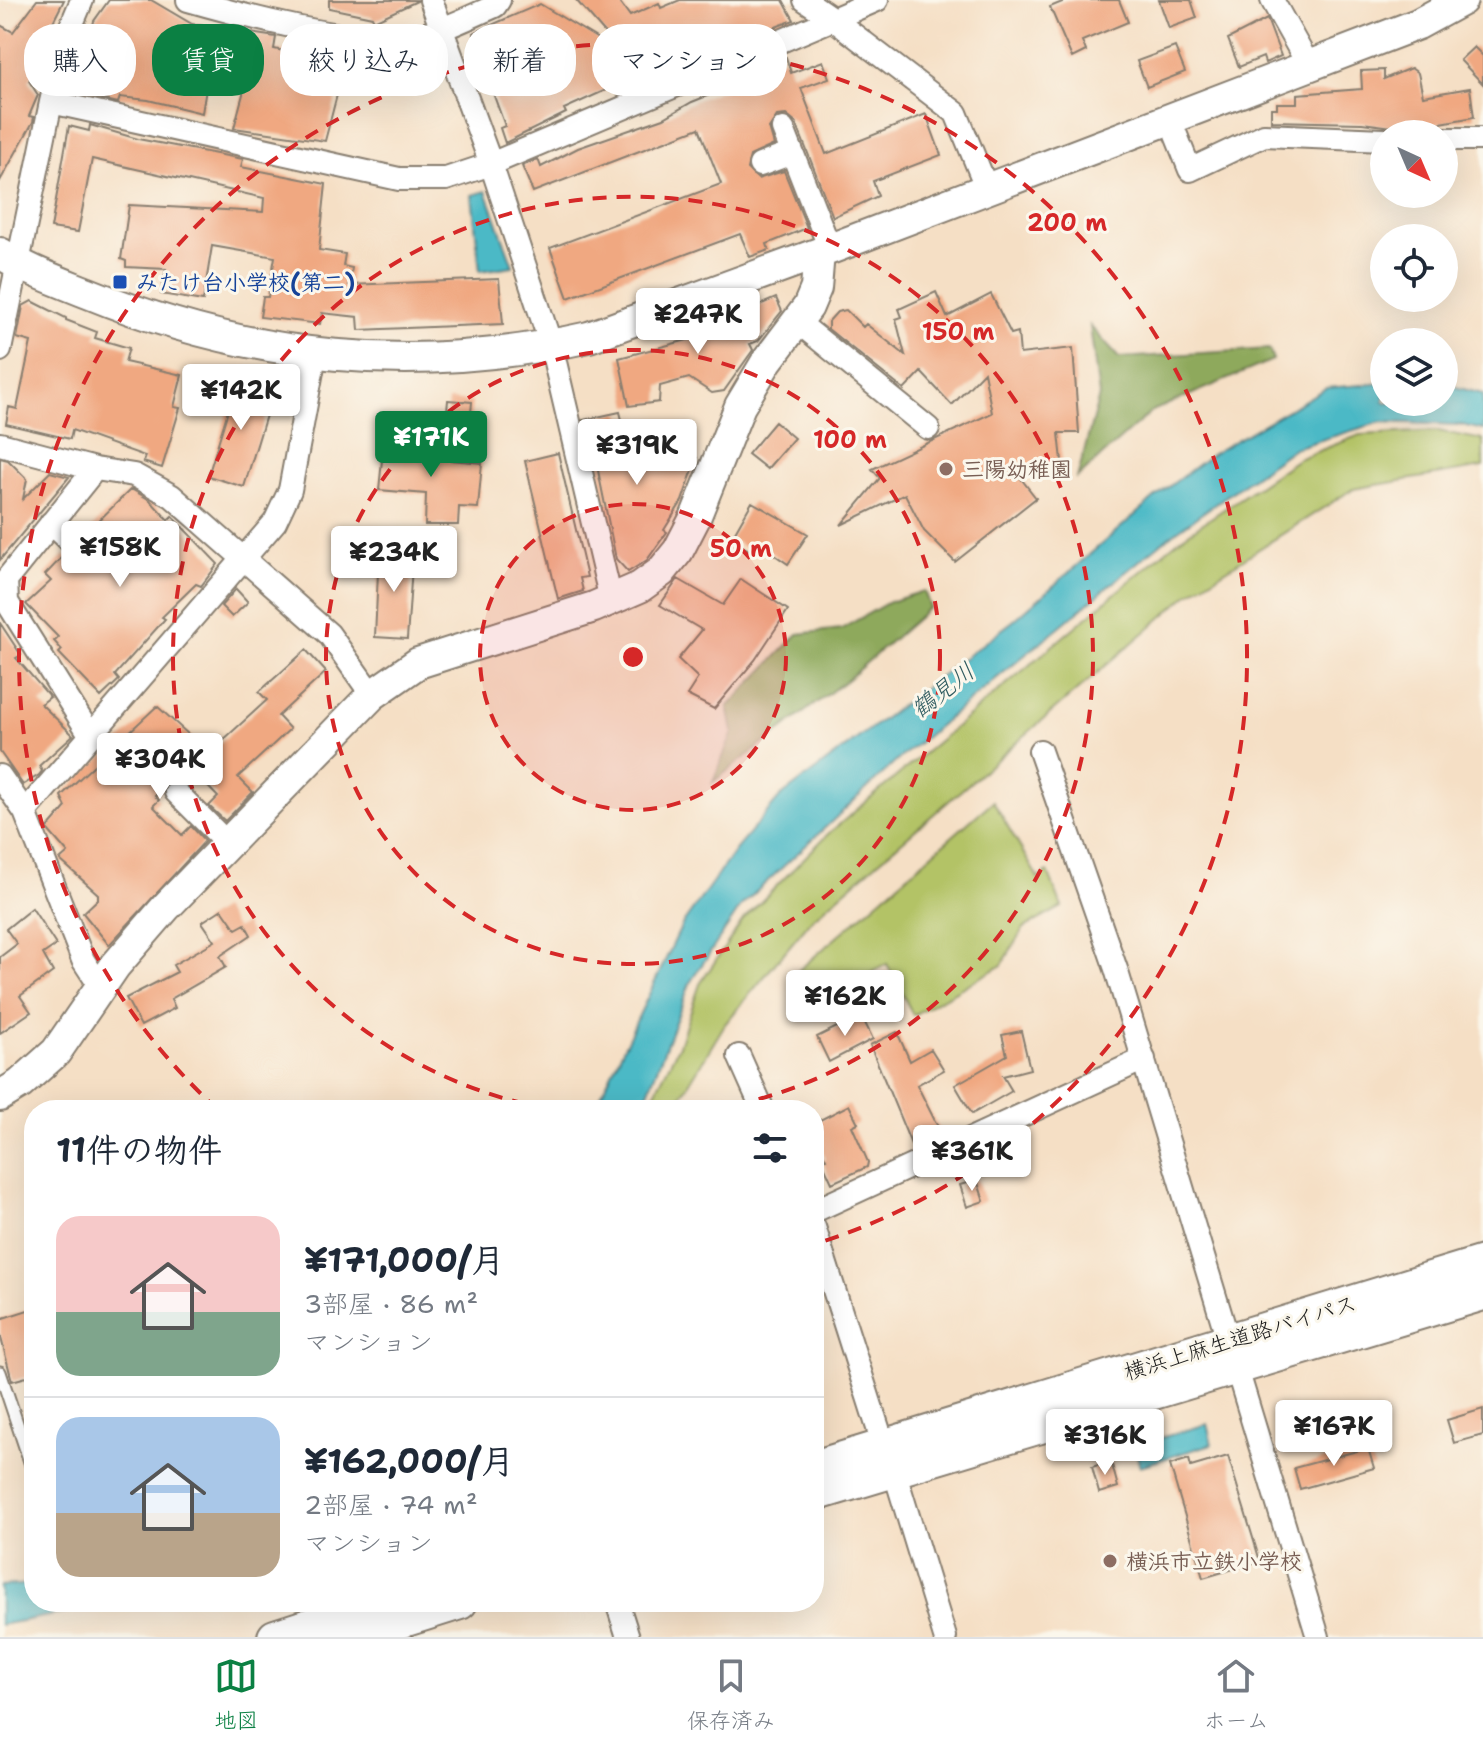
<!DOCTYPE html>
<html lang="ja">
<meta charset="utf-8">
<style>
body{margin:0;font-family:"Shantell Sans","Klee One",sans-serif;background:#f2f2f3;color:#1f2937;height:100vh;display:flex;flex-direction:column;font-size:30px;white-space:nowrap}
*{box-sizing:border-box;margin:0}
p{font-size:26px;color:#747a83}
.icon{flex:none;width:44px;height:44px;fill:none;stroke:currentColor;stroke-width:2;stroke-linecap:round;stroke-linejoin:round}
.map{position:relative;flex:1;overflow:hidden}
.side{position:absolute;left:24px;top:1100px;width:800px;height:512px;display:flex;flex-direction:column;background:#fff;border-radius:32px;box-shadow:0 8px 32px #0002}
.side>*{flex:none}
.banner{position:absolute;left:24px;top:24px;width:800px;height:72px;display:flex;gap:16px}
.needle{width:52px;rotate:136deg}
.tools{position:absolute;left:1370px;top:120px;display:grid;gap:16px}
.tools a{display:grid;place-items:center;width:88px;height:88px;border-radius:50%;background:#fff;box-shadow:0 8px 32px #0002;font-size:40px}
.price{position:absolute;translate:-50% -68px;padding:0 18px;border-radius:8px;background:#fff;color:#222;font-size:26px;line-height:52px;filter:drop-shadow(0 2px 4px #0008)}
.price::after{content:'';position:absolute;left:50%;top:48px;width:24px;height:18px;margin-left:-12px;background:inherit;clip-path:polygon(0 0,100% 0,50% 100%)}
.price.on{background:#0b8043;color:#fff}
ul{padding:0;list-style:none}
li{display:flex;align-items:center;gap:24px;height:200px;padding:0 32px}
li+li{border-top:2px solid #e0e1e3}
li span{display:grid;place-items:center;flex:none;width:224px;height:160px;border-radius:24px;color:#555}
li>.icon{margin-inline-start:auto}
span .icon{width:96px;height:96px;fill:#fffc;stroke-width:1}
li b{font-size:34px}
h2{display:flex;justify-content:space-between;align-items:center;height:96px;padding:0 32px;font-size:34px}
.pill{padding:0 28px;border-radius:32px;background:#fff;box-shadow:0 8px 32px #0002;font-size:28px;line-height:72px}
.pill.on{background:#0b8043;color:#fff}
.dock{display:flex;justify-content:space-around;align-items:center;height:112px;border-top:2px solid #e0e1e3;background:#fff;font-size:22px;color:#747a83}
.dock a{display:grid;justify-items:center;gap:4px}
.dock .on{color:#0b8043}
.map>svg:first-child{display:block}
.green{fill:#b3c366;stroke:#687041;stroke-width:2}
.forest{fill:#8ea95b;stroke:#55623c;stroke-width:2}
.water{fill:#4bb9c6;stroke:#346a71;stroke-width:2}
.building{fill:#f0a881}
.lines{fill:none;stroke-linecap:round;stroke-linejoin:round}
.lane-casing{stroke:#887e70;stroke-width:15}
.street-casing{stroke:#887e70;stroke-width:26}
.secondary-casing{stroke:#887e70;stroke-width:34}
.primary-casing{stroke:#887e70;stroke-width:38}
.lane{stroke:#fff;stroke-width:11}
.street{stroke:#fff;stroke-width:22}
.secondary{stroke:#fff;stroke-width:30}
.primary{stroke:#fff;stroke-width:34}
.ring{fill:none;stroke:#d62828;stroke-width:4;stroke-dasharray:14 10}
.transit-dot{fill:#1a4fb4;stroke:#fbf7ec;stroke-width:3}
.education-dot{fill:#8d6e63;stroke:#fbf7ec;stroke-width:3}
.labels{text-anchor:middle;stroke-width:6;stroke-linejoin:round;paint-order:stroke}
.transit-label{font-size:22px;font-weight:bold;fill:#164399;stroke:#fbf7ec;text-anchor:start}
.education-label{font-size:22px;font-weight:bold;fill:#785e54;stroke:#fbf7ec;text-anchor:start}
.street-label{font-size:22px;fill:#1c1c1c;stroke:#fbf7ec}
.water-label{font-size:24px;font-style:italic;fill:#2f5b60;stroke:#fbf7ec}
.centre{fill:#d62828;stroke:#fbf7ec;stroke-width:4}
.ring-label{font-size:24px;text-anchor:middle;font-weight:bold;fill:#d62828;stroke:#fbf7ec;stroke-width:6;stroke-linejoin:round;paint-order:stroke}
</style>
<div class="map">
<svg width="1483" height="1637" viewBox="0 0 1483 1637">
<rect width="100%" height="100%" fill="#fbf7ec"/>
<filter id="ink" filterUnits="userSpaceOnUse"><feTurbulence type="fractalNoise" baseFrequency=".0125" numOctaves="2"/><feDisplacementMap in="SourceGraphic" scale="16" xChannelSelector="R" yChannelSelector="G"/><feConvolveMatrix kernelMatrix="1 2 1 2 8 2 1 2 1" color-interpolation-filters="sRGB"/></filter>
<filter id="wash" filterUnits="userSpaceOnUse"><feTurbulence type="fractalNoise" baseFrequency=".006" numOctaves="4" result="noise"/><feDisplacementMap in="SourceGraphic" scale="32" xChannelSelector="R" yChannelSelector="G"/><feGaussianBlur stdDeviation="1.8" result="paint"/><feColorMatrix in="noise" values="0 0 0 0 0 0 0 0 0 0 0 0 0 0 0 0 0 1.4 0 .05"/><feComposite in="paint" operator="in"/></filter>
<g filter="url(#wash)">
<rect width="100%" height="100%" fill="#f5dfc5"/>
<path class="green" d="M1438,431L1483,440V467L1353,489L1190,593L812,919L725,1024L673,1110H646L679,1045L700,984L743,920L829,833L1181,538L1298,459L1360,435Z
M993,801L1038,878L1048,872L1062,907L1024,928L1002,965L913,1015L887,964L812,1006L791,977Z"/>
<path class="forest" d="M1090,326L1119,358L1269,349L1273,360L1152,411L1077,478L1099,396Z
M924,591L930,607L849,678L713,782L733,732L728,707L798,634L841,629L889,602Z"/>
<path class="water" d="M486,191L513,266L480,271L472,195Z
M1384,383V402H1444V384L1483,394V430L1462,425L1381,422L1294,448L1167,538L900,758L742,905L691,981L641,1110H594L682,925L736,849L780,797L1013,621L1158,495L1212,454L1326,388Z
M1207,1424L1212,1444L1140,1466L1134,1446Z
M34,1584V1602H124L0,1625V1586Z"/>
<g id="blocks">
<path class="building" d="M37,0H64L36,56L41,60L29,81L38,95L29,116L34,117L33,122L0,181V25L13,32Z
M109,0H151L192,24L276,37L274,49L345,64L325,141L234,128L247,79L209,71L202,113L148,100L120,97L118,103L97,98L98,94L77,92L94,21Z
M329,0H417V1L374,21L372,17L329,8Z
M576,0H618L630,16L659,3L661,8L680,0H783L794,20L688,60L689,62L664,72L661,65L564,109L566,113L505,143L500,128L505,126L490,85L496,82L473,33L540,4L623,54Z
M1067,0H1119L1128,22L1082,41L1086,51L1072,58L1050,7Z
M1159,0H1191L1197,18L1169,28Z
M1267,19L1281,56L1265,63L1263,57L1239,67L1228,39Z
M1175,47L1185,72L1147,87L1137,61Z
M1474,47L1483,56V84L1460,60Z
M786,57L791,73L823,61L829,78L801,88L826,154L926,114L941,155L873,181L878,196L833,217L796,123L786,115L777,116L769,128L774,145L750,156L747,169L758,179L784,171L807,228L767,244L769,250L750,257L740,234L568,298L550,248L721,184L699,128L533,192L522,166L538,159L541,167L578,148L664,118L692,102L747,80L744,72Z
M1411,68L1418,73L1423,96L1470,88L1474,117L1408,129L1362,123L1271,121V108H1277V103H1297V94L1362,89L1361,71L1384,70V79Z
M90,125L138,139L243,159L241,167L326,184L319,250L345,254L343,266L352,268L349,285L499,279L503,324L359,330L358,317L322,313L320,324L260,317L263,297H268L275,257L212,246L203,301L161,294L166,269L126,267V261L121,259L129,205L263,212L264,198L92,159L78,232L51,228L69,126L89,131Z
M936,292L947,317L991,294L1011,334L1018,332L1020,354L1073,348L1079,433H1059L1063,470L1019,476L1036,498L955,562L924,531L905,494L841,525L880,478L872,469L992,413L984,372L952,405L921,372L904,390L828,329V322L837,312L846,310L863,327L866,324L905,355L896,319L902,317L899,309Z
M776,298L782,311L758,341L750,344L753,350L724,391L712,393L689,378L660,386L659,402L629,406L619,358L710,334L707,327Z
M32,301L66,318V320L97,332L95,338L129,348L125,362L182,375L174,407L180,408L162,468L143,462L145,456L72,430L70,439L6,424L9,407L17,409L31,342L17,338L23,306Z
M238,378L274,389L244,487L208,476Z
M448,400L472,402L470,424L446,422Z
M620,412L627,439L648,435L650,442L675,453L677,449L697,458L682,501L664,530L667,532L647,560L628,572L616,559L592,441L588,442L583,420Z
M775,422L794,438L767,469L748,454Z
M393,434L433,436L430,458L482,463L478,508L459,507L458,525H425L426,494L379,490L382,460H390Z
M558,453L587,577L580,578L583,591L558,599L525,461Z
M0,458L8,460L27,479L23,499L50,472L69,477L0,560Z
M131,489L150,500L168,520L172,516L218,564L201,586L196,584L162,617L165,619L115,675L119,680L101,697L59,653L62,650L54,641L58,637L26,604L51,581L45,575L64,555L82,569L97,565L99,551L84,535Z
M752,502L808,534L788,564L759,544L754,553L731,539Z
M379,551L413,552L407,639L375,637Z
M678,579L723,605L741,579L788,610L755,660L714,709L687,695L698,678L678,659L702,630L660,605Z
M236,589L248,602L232,617L221,606Z
M0,623L21,655L16,658L50,697L41,704L73,735L39,766L42,771L39,775L23,785L0,752Z
M306,650L326,672L278,716L290,729L238,777L253,792L225,821L209,806L218,797L187,765L155,796L159,800L153,806L182,835L191,826L205,841L109,945L83,913L98,899V894L60,860L68,853L47,829L66,807L61,796L157,706L209,753L267,700L259,692Z
M32,908L56,945L43,954L53,972L20,996L31,1012L0,1033V957L17,944L6,929Z
M222,909L236,929L245,924L251,935L220,956L226,967L171,999L175,1008L141,1026L126,998L177,972L173,965L215,941L202,922Z
M861,1015L873,1039L829,1062L817,1037Z
M1021,1031L1030,1069L1003,1076L1012,1091L972,1114L955,1085L1007,1055L1002,1035Z
M897,1032L910,1061L931,1049L944,1070L917,1085L941,1133L913,1149L870,1045Z
M849,1105L858,1123L852,1126L868,1162L867,1167L832,1183L822,1161L826,1159L814,1135V1123Z
M977,1180L984,1201L967,1207L960,1185Z
M34,1308V1375L12,1381L0,1334V1319Z
M1483,1409V1435L1454,1443L1447,1420Z
M1368,1448L1374,1468L1300,1489L1294,1468Z
M1228,1456L1260,1561L1203,1578L1170,1465L1189,1459L1191,1467Z
M1111,1461L1118,1487L1099,1493L1092,1467Z"/>
</g>
</g>
<g filter="url(#ink)">
<use href="#blocks" fill-opacity="0" stroke="#887e70" stroke-width="2"/>
<g class="lines">
<defs>
<path id="lane" d="M0,1372L34,1474"/>
<path id="street" d="M188,0C240,15 357,46 408,38C439,33 467,18 495,6L499,0
M431,0L491,164L551,345L611,600
M805,0L833,19L877,0
M1272,0L1309,66
M51,102L399,179H446L491,164L833,19L956,113L987,189
M1170,120L1190,170L1264,135L1384,140
M783,129L830,249
M1444,139H1483
M760,165L792,153
M799,323L928,428
M0,350L51,102L66,38L82,0
M0,444L95,469L134,475L172,496L329,634L372,695
M51,523L86,556
M91,736L7,602L6,580L95,469
M1040,751L1116,969L1318,1637
M0,776L25,812
M176,792L227,843
M100,986L83,960L25,812L275,522L290,490L315,355
M739,1056L763,1110
M814,1211L1144,1059
M814,1227L884,1447
M894,1470L945,1637
M617,1602L628,1637"/>
<path id="secondary" d="M0,253C27,270 58,281 88,293C252,360 416,376 589,337L830,249L1418,24L1462,0
M0,1096L20,1084L56,1052L115,966L166,907L372,695L418,663L594,607L640,587L661,572L678,551L695,518L740,406L767,361L808,307L816,288L819,253"/>
<path id="primary" d="M814,1468L1483,1263
M814,1494L1483,1293
M275,1637L377,1604
M349,1637L460,1602"/>
</defs>
<use href="#lane" class="lane-casing"/>
<use href="#street" class="street-casing"/>
<use href="#secondary" class="secondary-casing"/>
<use href="#primary" class="primary-casing"/>
<use href="#lane" class="lane"/>
<use href="#street" class="street"/>
<use href="#secondary" class="secondary"/>
<use href="#primary" class="primary"/>
</g>
</g>
<circle cx="633" cy="657" r="153" fill="#d62828" fill-opacity=".12"/>
<g class="ring">
<circle cx="633" cy="657" r="153"/>
<circle cx="633" cy="657" r="307"/>
<path d="M549 1109A460 460 0 1 1 717 1109"/>
<path d="M218 1110A614 614 0 1 1 818 1243"/>
</g>
<rect class="transit-dot" x="112" y="274" width="16" height="16" rx="4"/>
<g class="education-dot">
<circle cx="946" cy="469" r="8"/>
<circle cx="1110" cy="1561" r="8"/>
</g>
<g class="labels">
<g class="transit-label">
<text x="136" y="290">みたけ台小学校(第二)</text>
</g>
<g class="education-label">
<text x="962" y="477">三陽幼稚園</text>
<text x="1126" y="1569">横浜市立鉄小学校</text>
</g>
<g class="street-label">
<text transform="translate(1240 1337) rotate(-17)" y="8">横浜上麻生道路バイパス</text>
</g>
<g class="water-label">
<text transform="translate(943 690) rotate(-38)" y="8">鶴見川</text>
</g>
</g>
<circle cx="633" cy="657" r="12" class="centre"/>
<g class="ring-label">
<text x="1067" y="231">200 m</text>
<text x="958" y="340">150 m</text>
<text x="850" y="448">100 m</text>
<text x="741" y="557">50 m</text>
</g>
</svg>
<div class="tools">
<a><svg class="needle" viewBox="-14 -14 28 28"><path d="M0-13l5 13h-10z" fill="#e53935"/><path d="M0 13l5-13h-10z" fill="#747a83"/></svg></a>
<a><svg class="icon" aria-label="locate" viewBox="0 0 24 24"><circle cx="12" cy="12" r="6"/><path d="M12 2v4M12 18v4M2 12h4M18 12h4"/></svg></a>
<a><svg class="icon" aria-label="layers" viewBox="0 0 24 24"><path d="M12 4l9 5-9 5-9-5zM3 14l9 5 9-5"/></svg></a>
</div>
<b class="price" style="left:698px;top:356px">¥247K</b>
<b class="price" style="left:241px;top:432px">¥142K</b>
<b class="price on" style="left:431px;top:479px">¥171K</b>
<b class="price" style="left:637px;top:487px">¥319K</b>
<b class="price" style="left:120px;top:589px">¥158K</b>
<b class="price" style="left:394px;top:594px">¥234K</b>
<b class="price" style="left:160px;top:801px">¥304K</b>
<b class="price" style="left:845px;top:1038px">¥162K</b>
<b class="price" style="left:972px;top:1193px">¥361K</b>
<b class="price" style="left:1334px;top:1468px">¥167K</b>
<b class="price" style="left:1105px;top:1477px">¥316K</b>
<div class="banner">
<a class="pill">購入</a>
<a class="pill on">賃貸</a>
<a class="pill">絞り込み</a>
<a class="pill">新着</a>
<a class="pill">マンション</a>
</div>
<section class="side">
<h2>11件の物件<svg class="icon" aria-label="filters" viewBox="0 0 24 24"><path d="M4 7h16M4 17h16"/><circle cx="9" cy="7" r="2"/><circle cx="15" cy="17" r="2"/></svg></h2>
<ul>
<li><span style="background:linear-gradient(#f6c9c9 60%,#7fa58c 0)"><svg class="icon" aria-label="home" viewBox="0 0 24 24"><path d="M3 11l9-7 9 7M6 9v11h12V9"/></svg></span><div><b>¥171,000/月</b><p>3部屋 · 86 m²</p><p>マンション</p></div></li>
<li><span style="background:linear-gradient(#a9c7e8 60%,#b9a48a 0)"><svg class="icon" aria-label="home" viewBox="0 0 24 24"><path d="M3 11l9-7 9 7M6 9v11h12V9"/></svg></span><div><b>¥162,000/月</b><p>2部屋 · 74 m²</p><p>マンション</p></div></li>
</ul>
</section>
</div>
<nav class="dock">
<a class="on"><svg class="icon" aria-label="map" viewBox="0 0 24 24"><path d="M3 6l6-2 6 2 6-2v14l-6 2-6-2-6 2zM9 4v14M15 6v14"/></svg>地図</a>
<a><svg class="icon" aria-label="saved" viewBox="0 0 24 24"><path d="M7 4h10v16l-5-4-5 4z"/></svg>保存済み</a>
<a><svg class="icon" aria-label="home" viewBox="0 0 24 24"><path d="M3 11l9-7 9 7M6 9v11h12V9"/></svg>ホーム</a>
</nav>
